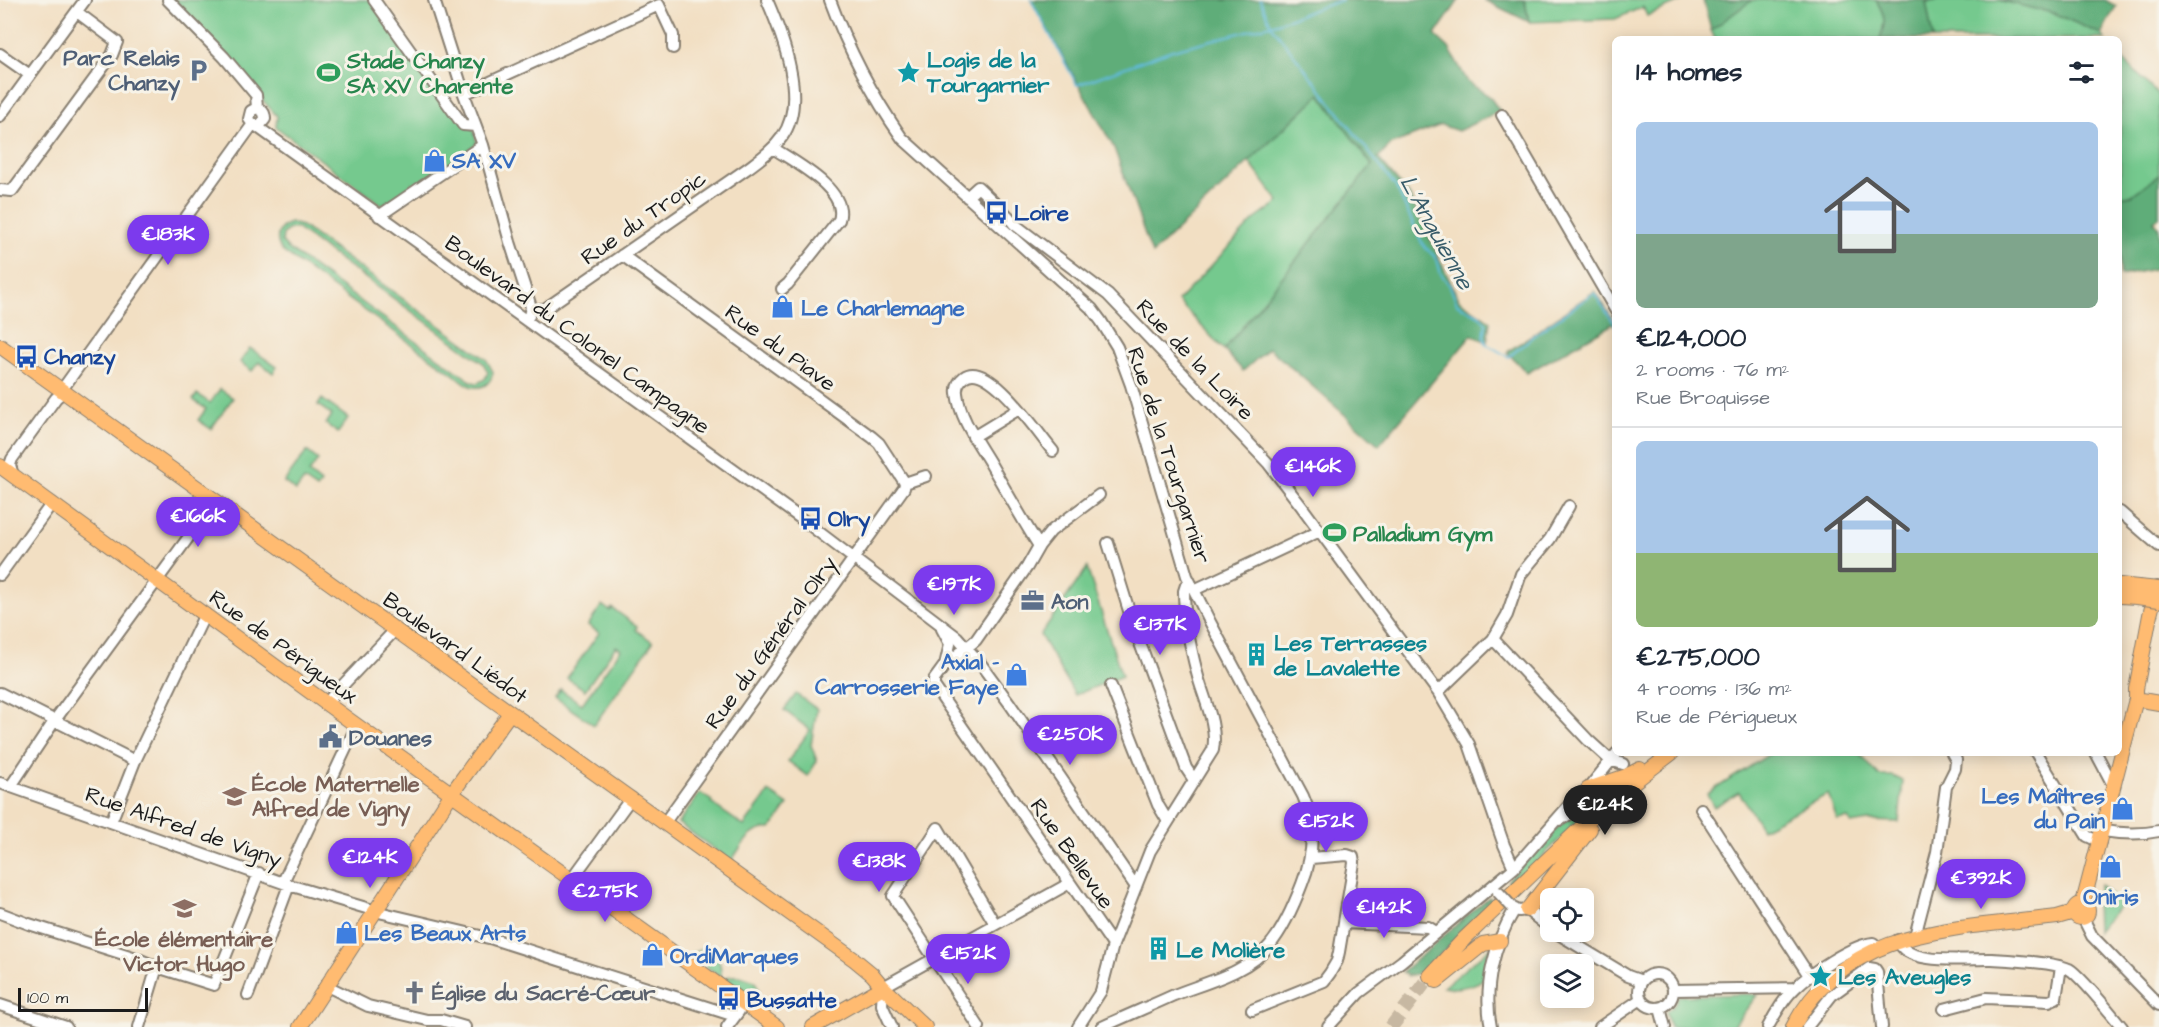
<!DOCTYPE html>
<meta charset="utf-8">
<style>
body{margin:0;font-family:"Architects Daughter",sans-serif;background:#f2f2f3;color:#1f2937;height:100vh;display:flex;flex-direction:column;font-size:22px;white-space:nowrap}
*{box-sizing:border-box;margin:0}
p{font-size:20px;color:#747a83}
.icon{flex:none;width:33px;height:33px;fill:none;stroke:currentColor;stroke-width:2;stroke-linecap:round;stroke-linejoin:round}
.map{position:relative;flex:1;overflow:hidden}
.drawer{position:absolute;left:1612px;top:36px;width:510px;height:720px;display:flex;flex-direction:column;background:#fff;border-radius:9px;box-shadow:0 3px 15px #0003}
.drawer>*{flex:none}
.fabs{position:absolute;left:1540px;top:888px;display:grid;gap:12px}
.fabs a{display:grid;place-items:center;width:54px;height:54px;border-radius:9px;background:#fff;box-shadow:0 3px 15px #0003;font-size:30px}
.scale{position:absolute;left:18px;bottom:15px;width:130px;box-sizing:border-box;padding-left:6px;border:3px solid #1c1c1c;border-top:0;font-size:16px;line-height:21px;white-space:nowrap;color:#1c1c1c;-webkit-text-stroke:4px #f7f3e8;paint-order:stroke}
.price{position:absolute;translate:-50% -51px;padding:0 14px;border-radius:21px;background:#7c3aed;color:#fff;font-size:20px;line-height:39px;filter:drop-shadow(0 2px 3px #0008)}
.price::after{content:'';position:absolute;left:50%;top:36px;width:18px;height:14px;margin-left:-9px;background:inherit;clip-path:polygon(0 0,100% 0,50% 100%)}
.price.on{background:#222;color:#fff}
ul{padding:0;list-style:none}
li{display:grid;align-content:center;gap:12px;height:318px;padding:0 24px}
li+li{border-top:2px solid #e0e1e3}
li span{display:grid;place-items:center;height:186px;border-radius:9px;color:#555}
li>.icon{margin-inline-start:auto}
span .icon{width:108px;height:108px;fill:#fffc;stroke-width:1}
li b{font-size:26px}
h2{display:flex;justify-content:space-between;align-items:center;height:72px;padding:0 24px;font-size:26px}
.map>svg:first-child{display:block}
.green{fill:#74c98e;stroke:#487255;stroke-width:1.5;fill-rule:evenodd}
.forest{fill:#5fad79;stroke:#3e644a;stroke-width:1.5}
.lines{fill:none;stroke-linecap:round;stroke-linejoin:round}
.stream{stroke:#61bbde;stroke-width:2}
.major-tunnel{stroke:#c7b8a2;stroke-width:14;stroke-dasharray:14 7;stroke-linecap:butt}
.minor-casing{stroke:#877e70;stroke-width:14}
.major-casing{stroke:#877e70;stroke-width:16}
.minor{stroke:#fff;stroke-width:10}
.major{stroke:#ffbb71;stroke-width:14}
.minor-bridge-casing{stroke:#877e70;stroke-width:14;stroke-linecap:butt}
.major-bridge-casing{stroke:#877e70;stroke-width:16;stroke-linecap:butt}
.minor-bridge{stroke:#fff;stroke-width:10}
.major-bridge{stroke:#ffbb71;stroke-width:14}
.labels{text-anchor:middle;stroke-width:6;stroke-linejoin:round;paint-order:stroke}
.service-label{font-size:22px;font-weight:bold;fill:#4e5e75;stroke:#f7f3e8;text-anchor:start}
.culture-label{font-size:22px;font-weight:bold;fill:#0d838f;stroke:#f7f3e8;text-anchor:start}
.leisure-label{font-size:22px;font-weight:bold;fill:#27864d;stroke:#f7f3e8;text-anchor:start}
.shop-label{font-size:22px;font-weight:bold;fill:#366cbe;stroke:#f7f3e8;text-anchor:start}
.transit-label{font-size:22px;font-weight:bold;fill:#164399;stroke:#f7f3e8;text-anchor:start}
.street-label{font-size:22px;fill:#1c1c1c;stroke:#f7f3e8}
.education-label{font-size:22px;font-weight:bold;fill:#785e54;stroke:#f7f3e8;text-anchor:start}
.worship-label{font-size:22px;font-weight:bold;fill:#5b616d;stroke:#f7f3e8;text-anchor:start}
.water-label{font-size:24px;font-style:italic;fill:#385c6a;stroke:#f7f3e8}
</style>
<div class="map">
<svg width="2159" height="1027" viewBox="0 0 2159 1027">
<rect width="100%" height="100%" fill="#f7f3e8"/>
<filter id="ink" filterUnits="userSpaceOnUse"><feTurbulence type="fractalNoise" baseFrequency=".0167" numOctaves="2"/><feDisplacementMap in="SourceGraphic" scale="12" xChannelSelector="R" yChannelSelector="G"/><feConvolveMatrix kernelMatrix="1 2 1 2 8 2 1 2 1" color-interpolation-filters="sRGB"/></filter>
<filter id="wash" filterUnits="userSpaceOnUse"><feTurbulence type="fractalNoise" baseFrequency=".008" numOctaves="4" result="noise"/><feDisplacementMap in="SourceGraphic" scale="24" xChannelSelector="R" yChannelSelector="G"/><feGaussianBlur stdDeviation="1.35" result="paint"/><feColorMatrix in="noise" values="0 0 0 0 0 0 0 0 0 0 0 0 0 0 0 0 0 1.4 0 .05"/><feComposite in="paint" operator="in"/></filter>
<g filter="url(#wash)">
<rect width="100%" height="100%" fill="#f2dfc3"/>
<path class="green" d="M171,0H370L474,130L477,143L434,178L382,205L276,127L277,116Z
M1522,0H1684L1647,16L1643,7L1615,19L1529,22L1525,2Z
M1752,0H1876C1886,16 1886,22 1880,39H1715L1711,30Z
M1939,0H1998L2053,13L2101,34L2105,39H1933L1926,2Z
M2120,56L2159,96V175L2132,195L2120,197Z
M1320,94L1372,165L1224,350L1178,301L1254,220L1279,202L1249,162Z
M291,223L302,226L486,359L493,372C491,384 482,390 470,386L282,251C274,239 277,227 291,223ZM296,228L483,363L488,372L485,379L478,383L472,382L286,247L282,242L283,234L289,229Z
M250,348L277,367L273,373L259,362L252,371L240,362Z
M220,389L233,398L211,429L198,420L206,409L193,400L197,394L210,403Z
M322,399L348,418L338,433L326,424L332,415L318,405Z
M307,451L318,460L309,473L321,483L317,489L304,480L296,491L284,482Z
M1087,568L1122,676L1075,695L1040,635Z
M602,605L610,611L612,608L637,626L636,630L653,642L594,725L555,698L561,690L582,704L621,649L616,646L585,690L567,678L599,633L588,625Z
M796,694L817,709L811,745L817,761L808,776L788,761L810,730L784,710Z
M1771,753H1859L1879,776H1893L1903,781L1899,822L1868,821L1851,824L1848,818L1837,820L1828,794L1762,829L1739,792L1714,807L1707,794Z
M769,792L788,805L771,829C751,827 742,846 731,861L678,823L700,793L712,801L711,803L744,826Z
M1594,804V806L1510,888L1508,886V880L1546,838L1568,818Z
M2100,885L2121,904L2097,932L2096,900Z
M705,947C717,950 722,965 721,977L692,956L695,952Z
M1490,948L1492,950C1486,958 1484,967 1486,976C1478,986 1456,990 1443,987Z
M730,976H740L755,981L759,990L752,1000L724,979Z
M1749,994L1757,995L1733,1027H1670L1666,1012L1674,1005L1678,996Z"/>
<path class="forest" d="M1031,0H1459L1435,35L1449,48L1468,82L1489,96L1500,111L1458,131L1441,125L1392,144L1378,158L1409,195L1459,300L1490,321L1487,342L1472,335L1379,445L1269,348L1243,371L1224,350L1372,165L1320,94L1152,254L1114,148Z
M1484,0H1522L1525,2L1529,22Z
M1703,0H1752L1711,30Z
M1876,0H1939L1926,2L1933,39H1880C1886,22 1886,16 1876,0Z
M1998,0H2105L2116,6L2101,34L2053,13Z
M2159,175V218L2154,221L2159,229V268L2120,276V197L2132,195Z
M1595,291L1615,323L1527,373L1507,352Z
M1489,897L1494,901L1423,972L1408,976L1402,972Z"/>
<g class="lines">
<path class="stream" d="M1031,0L1077,85L1172,50L1271,25L1396,187L1423,245L1437,259L1441,274L1450,286L1457,304L1480,316L1486,324L1484,337L1486,344L1509,357L1533,336L1594,293L1616,326
M1260,0L1271,25L1342,0"/>
</g>
</g>
<g filter="url(#ink)">
<g class="lines">
<path class="major-tunnel" d="M1391,1027L1430,976"/>
<defs>
<path id="minor" d="M168,0L224,57L256,95L257,108
M374,0L463,125L476,126
M434,0L464,94L483,145L510,242L531,307L529,316
M830,0C848,49 872,95 902,138L1092,309L1101,321L1117,347L1131,385L1187,576L1209,620L1303,796C1316,825 1314,854 1302,884C1294,905 1284,928 1270,945C1247,973 1206,982 1174,995C1150,1006 1126,1016 1102,1027
M0,54L30,75
M464,94L659,5L673,35V48
M1502,115L1616,311
M0,116L85,0
M255,125H260L265,119C265,110 258,106 251,111L249,119L252,123L803,520L957,637L980,663L1010,704L1136,887
M773,148C794,162 849,190 839,220L788,284L782,289
M0,190L12,191L112,55L117,42L77,12
M967,197L978,187L1008,216L1014,224L1108,295L1268,463L1302,507L1438,692L1469,744L1504,845L1514,868
M379,216L483,145
M622,255L872,437L879,443L905,483
M531,311L546,308L748,168C760,159 773,150 782,137C808,101 783,37 767,0
M61,391L253,124
M973,437L1019,409
M1053,451C1039,435 988,358 964,377C959,381 956,386 957,393C960,419 977,441 990,463C1006,491 1022,519 1039,546L1027,567L976,640L945,665L934,680V686L1113,945
M13,475L10,465L12,459L56,398L63,392
M905,483L926,476
M2120,512L2159,546
M1108,543L1134,627L1186,768L1194,780
M1039,546L1051,531L1099,495
M0,575L52,503
M1194,590L1320,531
M942,629L950,644L945,665
M1493,639L1588,740L1610,760L1623,764
M1111,686L1158,805L1167,820
M1438,692L1493,639L1507,615L1521,574L1550,539L1569,506
M0,693L135,761
M326,703L395,630
M2036,753L2087,836L2100,842
M2096,753L2113,785
M0,783L289,885L383,913L493,939L735,1016
M11,786L55,720L215,501
M1701,809L1810,977
M1560,820L1594,799L1610,783
M111,822L135,761L205,614
M665,822L904,488L905,483
M2103,831C2122,834 2140,835 2159,831
M572,879L631,798
M283,882L357,725
M1519,911L1527,910L1551,929
M0,913L29,924L136,958L157,967
M2083,918L2092,936L2159,1005
M1344,923L1428,927L1436,932
M1555,932L1628,976L1642,981
M1915,936L1937,852L1946,787L1955,769L1956,760L1952,753
M1898,940C1906,967 1970,958 1992,959C2010,960 2054,962 2069,969C2080,975 2112,1015 2122,1027
M1639 991a17 17 0 1 1 34 0a17 17 0 1 1-34 0Z
M327,986L368,1006L427,1020H441L465,1027
M1673,990L1795,988
M248,995L289,885
M0,1005L66,1027
M1660,1008L1665,1027
M1944,1009L1986,998L2049,1001L2056,998L2061,967
M1252,1010L1324,981L1330,973L1337,961L1339,952L1354,863L1353,857L1347,855L1311,858
M139,1027L157,967L214,985L259,873
M727,1027L739,1011
M892,1027L882,1005L883,987L1070,883
M979,1027L893,896L938,828L995,924
M1078,1027L1101,991L1113,945L1150,851L1213,750C1218,725 1203,697 1197,673C1190,646 1184,619 1184,591L1186,585L1190,582
M1328,1027L1359,993L1402,961L1514,868L1572,802L1588,789L1617,753
M1491,1027C1483,988 1494,943 1515,909
M1600,1027L1641,999
M1768,1027C1775,1014 1784,998 1795,988C1810,973 1852,945 1873,943L1878,947
M1807,1027L1832,995L1869,968L1875,969L1877,972L1882,1027"/>
<path id="major" d="M0,346L855,960L872,974L883,987L925,1027
M0,466L349,720L777,1027
M2120,585L2138,587
M2120,596L2137,597
M2136,699L2159,703
M1588,789L1626,776L1640,769
M2083,903L2136,699V689L2150,615L2157,588
M2074 911a7 7 0 1 1 14 0a7 7 0 1 1-14 0Z
M1527,910L1590,829
M1430,976L1465,938L1609,801L1672,753
M1437,981L1483,944L1500,941
M300,1027L452,793L510,713
M813,1027L883,987
M1793,1027C1846,926 1958,929 2057,917L2074,912"/>
</defs>
<use href="#minor" class="minor-casing"/>
<use href="#major" class="major-casing"/>
<use href="#minor" class="minor"/>
<use href="#major" class="major"/>
<defs>
<path id="minor-bridge" d="M1498,892L1511,906"/>
<path id="major-bridge" d="M2138,587L2159,589
M2137,597L2159,600"/>
</defs>
<use href="#minor-bridge" class="minor-bridge-casing"/>
<use href="#major-bridge" class="major-bridge-casing"/>
<use href="#minor-bridge" class="minor-bridge"/>
<use href="#major-bridge" class="major-bridge"/>
</g>
</g>
<defs>
<symbol id="parking-bare" viewBox="-9 -9 18 18"><path d="M-3.5-5.5H1a3.5 3.5 0 0 1 0 7H-1V5.5H-3.5ZM-1-3.4V-.6H.8a1.4 1.4 0 0 0 0-2.8Z" fill="#5c6f8a" stroke="#f7f3e8" stroke-width="2.5" paint-order="stroke"/></symbol>
<symbol id="sight-bare" viewBox="-9 -9 18 18"><path d="M0-6L1.8-2.2L6-1.7L2.9 1.2L3.7 5.4L0 3.3L-3.7 5.4L-2.9 1.2L-6-1.7L-1.8-2.2Z" fill="#0f9aa8" stroke="#f7f3e8" stroke-width="2.5" paint-order="stroke"/></symbol>
<symbol id="stadium-bare" viewBox="-9 -9 18 18"><path d="M0-5a6.5 5 0 1 0 0 10a6.5 5 0 1 0 0-10ZM-3.5-1.8h7v3.6h-7Z" fill="#2e9e5b" stroke="#f7f3e8" stroke-width="2.5" paint-order="stroke"/></symbol>
<symbol id="shop-bare" viewBox="-9 -9 18 18"><path d="M-5-2.5h2.3a2.7 3.5 0 0 1 5.4 0H5L5.5 6h-11ZM-1.5-2.5h3a1.5 2.3 0 0 0-3 0Z" fill="#3f7fe0" stroke="#f7f3e8" stroke-width="2.5" paint-order="stroke"/></symbol>
<symbol id="bus-bare" viewBox="-9 -9 18 18"><path d="M-5-6H5V4H4V6H2V4H-2V6H-4V4H-5ZM-3.5-4V0h7V-4ZM-3.5 1.2v1.5H-2V1.2ZM2 1.2v1.5H3.5V1.2Z" fill="#1a4fb4" stroke="#f7f3e8" stroke-width="2.5" paint-order="stroke"/></symbol>
<symbol id="office-bare" viewBox="-9 -9 18 18"><path d="M-6-3h4V-5.5h4V-3h4V5H-6ZM-1-4.5V-3h2v-1.5ZM-6 0V1H6V0Z" fill="#5c6f8a" stroke="#f7f3e8" stroke-width="2.5" paint-order="stroke"/></symbol>
<symbol id="building-bare" viewBox="-9 -9 18 18"><path d="M-4-6H4V6H1V3H-1V6H-4ZM-2.5-4.3h1.7v1.8h-1.7ZM.8-4.3h1.7v1.8H.8ZM-2.5-1h1.7V.8h-1.7ZM.8-1h1.7V.8H.8Z" fill="#0f9aa8" stroke="#f7f3e8" stroke-width="2.5" paint-order="stroke"/></symbol>
<symbol id="civic-bare" viewBox="-9 -9 18 18"><path d="M-.6-6.5H3V-4.5H.6V-3L4-1V1h2V6H-6V1h2V-1L-.6-3ZM-1.2 2.5V6h2.4V2.5Z" fill="#5c6f8a" stroke="#f7f3e8" stroke-width="2.5" paint-order="stroke"/></symbol>
<symbol id="school-bare" viewBox="-9 -9 18 18"><path d="M0-5L7-2L0 1L-7-2ZM-4 1L0 2.5L4 1V4Q0 6-4 4Z" fill="#8d6e63" stroke="#f7f3e8" stroke-width="2.5" paint-order="stroke"/></symbol>
<symbol id="church-bare" viewBox="-9 -9 18 18"><path d="M-1.2-6h2.4v3.5h3.3v2.4h-3.3V6h-2.4V-.1h-3.3v-2.4h3.3Z" fill="#6b7280" stroke="#f7f3e8" stroke-width="2.5" paint-order="stroke"/></symbol>
</defs>
<g fill-rule="evenodd">
<use href="#parking-bare" x="182" y="54" width="33" height="33"/>
<use href="#sight-bare" x="892" y="56" width="33" height="33"/>
<use href="#stadium-bare" x="312" y="56" width="33" height="33"/>
<use href="#shop-bare" x="418" y="144" width="33" height="33"/>
<use href="#bus-bare" x="980" y="196" width="33" height="33"/>
<use href="#shop-bare" x="766" y="290" width="33" height="33"/>
<use href="#bus-bare" x="10" y="340" width="33" height="33"/>
<use href="#bus-bare" x="794" y="502" width="33" height="33"/>
<use href="#stadium-bare" x="1318" y="516" width="33" height="33"/>
<use href="#office-bare" x="1016" y="584" width="33" height="33"/>
<use href="#building-bare" x="1240" y="638" width="33" height="33"/>
<use href="#shop-bare" x="1000" y="658" width="33" height="33"/>
<use href="#civic-bare" x="314" y="720" width="33" height="33"/>
<use href="#school-bare" x="218" y="780" width="33" height="33"/>
<use href="#shop-bare" x="2106" y="792" width="33" height="33"/>
<use href="#shop-bare" x="2094" y="850" width="33" height="33"/>
<use href="#school-bare" x="168" y="892" width="33" height="33"/>
<use href="#shop-bare" x="330" y="916" width="33" height="33"/>
<use href="#building-bare" x="1142" y="932" width="33" height="33"/>
<use href="#shop-bare" x="636" y="938" width="33" height="33"/>
<use href="#sight-bare" x="1804" y="960" width="33" height="33"/>
<use href="#church-bare" x="398" y="976" width="33" height="33"/>
<use href="#bus-bare" x="712" y="982" width="33" height="33"/>
</g>
<g class="labels">
<g class="service-label">
<text x="180" y="65" text-anchor="end">Parc Relais<tspan x="180" dy="25">Chanzy</tspan></text>
<text x="1051" y="609">Aon</text>
<text x="349" y="745">Douanes</text>
</g>
<g class="culture-label">
<text x="927" y="67">Logis de la<tspan x="927" dy="25">Tourgarnier</tspan></text>
<text x="1274" y="650">Les Terrasses<tspan x="1274" dy="25">de Lavalette</tspan></text>
<text x="1176" y="957">Le Molière</text>
<text x="1838" y="984">Les Aveugles</text>
</g>
<g class="leisure-label">
<text x="347" y="68">Stade Chanzy<tspan x="347" dy="25">SA XV Charente</tspan></text>
<text x="1353" y="541">Palladium Gym</text>
</g>
<g class="shop-label">
<text x="452" y="168">SA XV</text>
<text x="801" y="315">Le Charlemagne</text>
<text x="999" y="669" text-anchor="end">Axial -<tspan x="999" dy="25">Carrosserie Faye</tspan></text>
<text x="2105" y="803" text-anchor="end">Les Maîtres<tspan x="2105" dy="25">du Pain</tspan></text>
<text x="2111" y="904" text-anchor="middle">Oniris</text>
<text x="364" y="940">Les Beaux Arts</text>
<text x="670" y="963">OrdiMarques</text>
</g>
<g class="transit-label">
<text x="1014" y="220">Loire</text>
<text x="44" y="364">Chanzy</text>
<text x="828" y="526">Olry</text>
<text x="747" y="1007">Bussatte</text>
</g>
<g class="street-label">
<text transform="translate(643 217) rotate(-35)" y="8">Rue du Tropic</text>
<text transform="translate(578 334) rotate(36)" y="8">Boulevard du Colonel Campagne</text>
<text transform="translate(781 347) rotate(36)" y="8">Rue du Piave</text>
<text transform="translate(1196 359) rotate(46)" y="8">Rue de la Loire</text>
<text transform="translate(1170 455) rotate(72)" y="8">Rue de la Tourgarnier</text>
<text transform="translate(770 642) rotate(-54)" y="8">Rue du Général Olry</text>
<text transform="translate(284 646) rotate(36)" y="8">Rue de Périgueux</text>
<text transform="translate(456 647) rotate(36)" y="8">Boulevard Liédot</text>
<text transform="translate(184 826) rotate(19)" y="8">Rue Alfred de Vigny</text>
<text transform="translate(1073 853) rotate(55)" y="8">Rue Bellevue</text>
</g>
<g class="education-label">
<text x="252" y="791">École Maternelle<tspan x="252" dy="25">Alfred de Vigny</tspan></text>
<text x="184" y="946" text-anchor="middle">École élémentaire<tspan x="184" dy="25">Victor Hugo</tspan></text>
</g>
<g class="worship-label">
<text x="432" y="1000">Église du Sacré-Cœur</text>
</g>
<g class="water-label">
<text transform="translate(1437 232) rotate(61)" y="8">L'Anguienne</text>
</g>
</g>
</svg>
<div class="fabs">
<a><svg class="icon" aria-label="locate" viewBox="0 0 24 24"><circle cx="12" cy="12" r="6"/><path d="M12 2v4M12 18v4M2 12h4M18 12h4"/></svg></a>
<a><svg class="icon" aria-label="layers" viewBox="0 0 24 24"><path d="M12 4l9 5-9 5-9-5zM3 14l9 5 9-5"/></svg></a>
</div>
<div class="scale">100 m</div>
<b class="price" style="left:168px;top:266px">€183K</b>
<b class="price" style="left:1313px;top:498px">€146K</b>
<b class="price" style="left:198px;top:548px">€166K</b>
<b class="price" style="left:954px;top:616px">€197K</b>
<b class="price" style="left:1160px;top:656px">€137K</b>
<b class="price" style="left:1070px;top:766px">€250K</b>
<b class="price on" style="left:1605px;top:836px">€124K</b>
<b class="price" style="left:1326px;top:853px">€152K</b>
<b class="price" style="left:370px;top:889px">€124K</b>
<b class="price" style="left:879px;top:893px">€138K</b>
<b class="price" style="left:1981px;top:910px">€392K</b>
<b class="price" style="left:605px;top:923px">€275K</b>
<b class="price" style="left:1384px;top:939px">€142K</b>
<b class="price" style="left:968px;top:985px">€152K</b>
<section class="drawer">
<h2>14 homes<svg class="icon" aria-label="filters" viewBox="0 0 24 24"><path d="M4 7h16M4 17h16"/><circle cx="9" cy="7" r="2"/><circle cx="15" cy="17" r="2"/></svg></h2>
<ul>
<li><span style="background:linear-gradient(#a9c7e8 60%,#7fa58c 0)"><svg class="icon" aria-label="home" viewBox="0 0 24 24"><path d="M3 11l9-7 9 7M6 9v11h12V9"/></svg></span><div><b>€124,000</b><p>2 rooms · 76 m²</p><p>Rue Broquisse</p></div></li>
<li><span style="background:linear-gradient(#a9c7e8 60%,#8fb573 0)"><svg class="icon" aria-label="home" viewBox="0 0 24 24"><path d="M3 11l9-7 9 7M6 9v11h12V9"/></svg></span><div><b>€275,000</b><p>4 rooms · 136 m²</p><p>Rue de Périgueux</p></div></li>
</ul>
</section>
</div>
